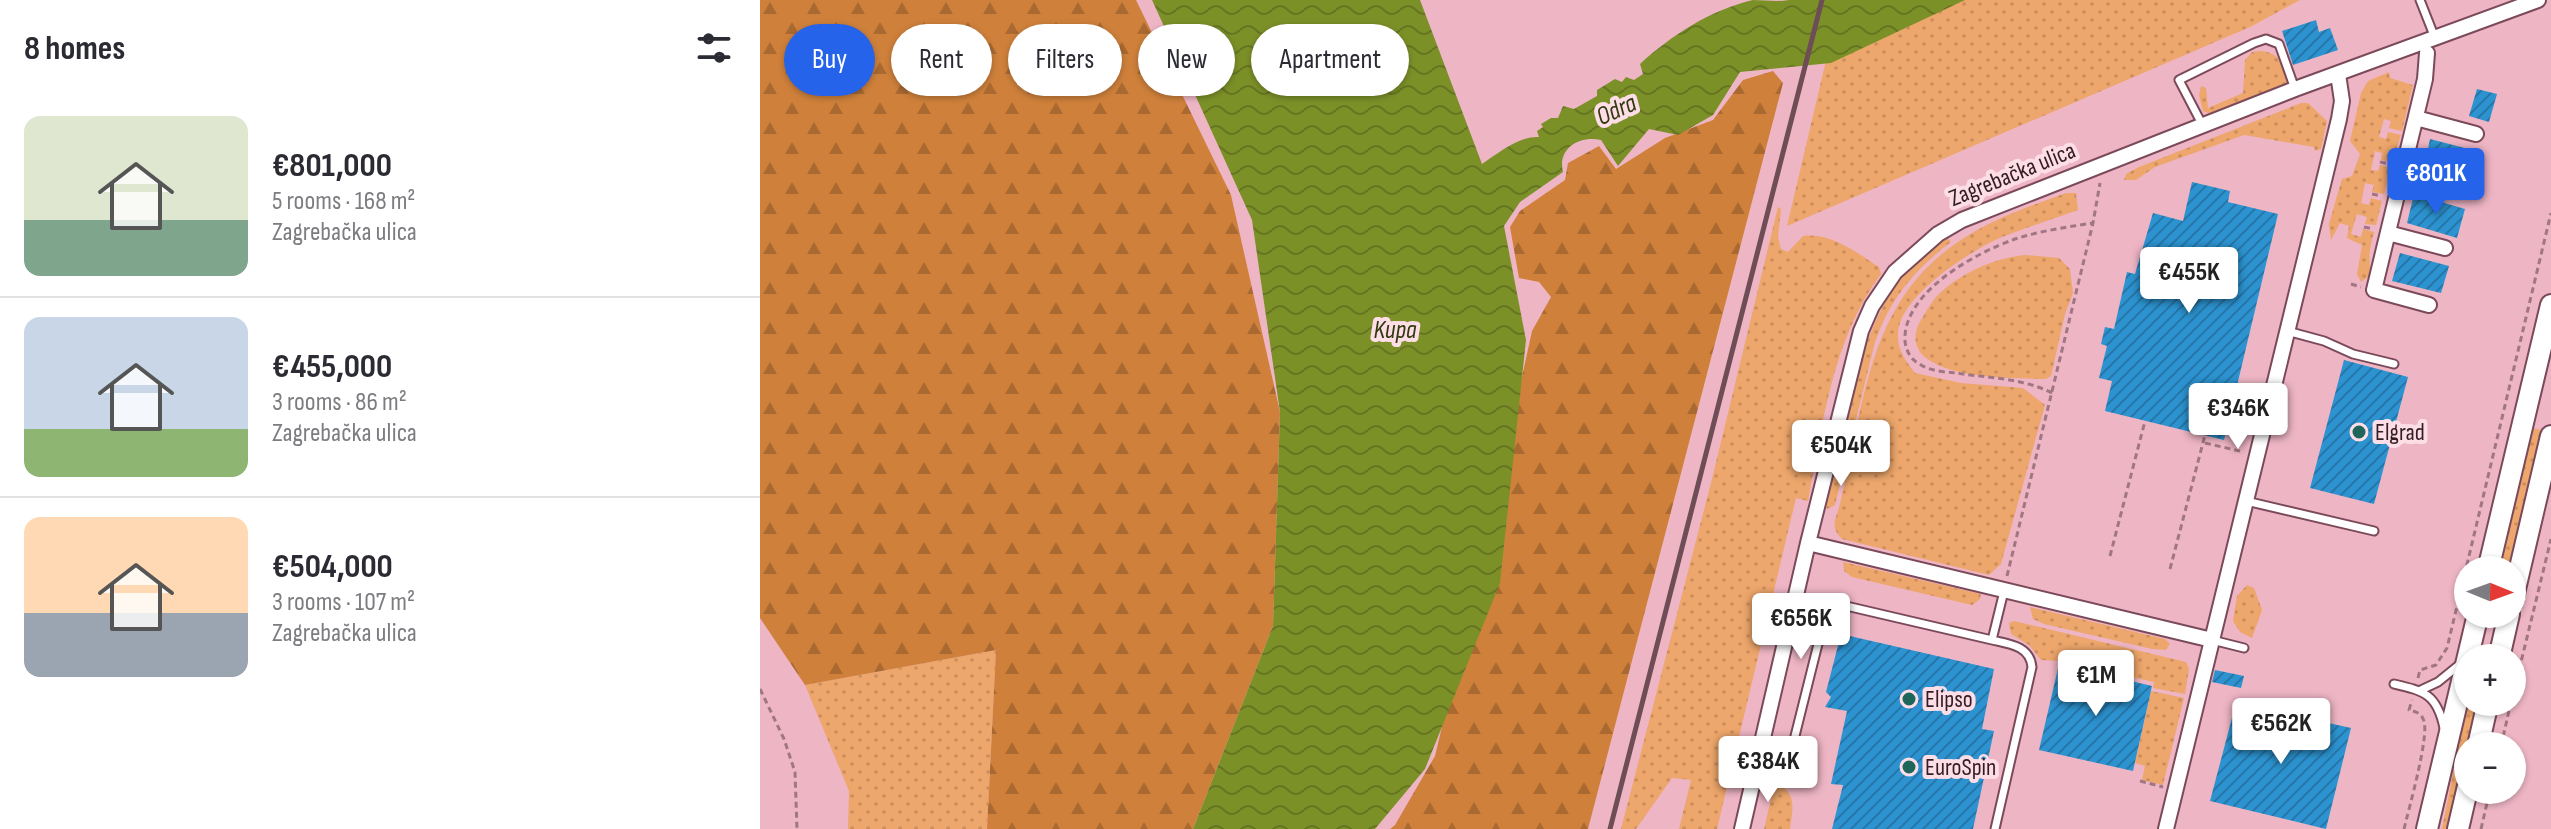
<!DOCTYPE html>
<meta charset="utf-8">
<style>
body{margin:0;font-family:"Sofia Sans Condensed",sans-serif;background:#f2f2f3;color:#2b2b33;height:100vh;display:flex;flex-direction:column;font-size:30px;white-space:nowrap}
*{box-sizing:border-box;margin:0}
p{font-size:26px;color:#7c7c81}
.icon{flex:none;width:44px;height:44px;fill:none;stroke:currentColor;stroke-width:2;stroke-linecap:round;stroke-linejoin:round}
.map{position:relative;flex:1;overflow:hidden}
.drawer{display:flex;flex-direction:column;background:#fff;width:760px}
.drawer>*{flex:none}
.guide{position:absolute;left:24px;top:24px;width:760px;height:72px;display:flex;gap:16px}
.needle{width:52px;rotate:91deg}
.tools{position:absolute;left:1694px;top:556px;display:grid;gap:16px}
.tools a{display:grid;place-items:center;width:72px;height:72px;border-radius:50%;background:#fff;box-shadow:0 2px 6px #0004;font-size:40px}
.price{position:absolute;translate:-50% -68px;padding:0 18px;border-radius:8px;background:#fff;color:#222;font-size:26px;line-height:52px;filter:drop-shadow(0 2px 4px #0008)}
.price::after{content:'';position:absolute;left:50%;top:48px;width:24px;height:18px;margin-left:-12px;background:inherit;clip-path:polygon(0 0,100% 0,50% 100%)}
.price.on{background:#2563eb;color:#fff}
ul{padding:0;list-style:none}
li{display:flex;align-items:center;gap:24px;height:200px;padding:0 24px}
li+li{border-top:2px solid #e1e1e2}
li span{display:grid;place-items:center;flex:none;width:224px;height:160px;border-radius:16px;color:#555}
li>.icon{margin-inline-start:auto}
span .icon{width:96px;height:96px;fill:#fffc;stroke-width:1}
li b{font-size:34px}
h2{display:flex;justify-content:space-between;align-items:center;height:96px;padding:0 24px;font-size:34px}
.tag{padding:0 28px;border-radius:36px;background:#fff;box-shadow:0 2px 6px #0004;font-size:28px;line-height:72px}
.tag.on{background:#2563eb;color:#fff}
main{display:flex;flex:1;min-height:0}
.map>svg:first-child{display:block}
.grass{fill:url(#grass-dots)}
.forest{fill:url(#forest-firs)}
.water{fill:url(#water-waves)}
.building{fill:url(#building-hatch)}
.lines{fill:none;stroke-linecap:round;stroke-linejoin:round}
.lane-casing{stroke:#7b4a5a;stroke-width:11}
.street-casing{stroke:#7b4a5a;stroke-width:18}
.primary-casing{stroke:#7b4a5a;stroke-width:24}
.path{stroke:#a17683;stroke-width:3;stroke-dasharray:6 4;stroke-linecap:butt}
.lane{stroke:#fff;stroke-width:7}
.street{stroke:#fff;stroke-width:14}
.primary{stroke:#fff;stroke-width:20}
.rail{stroke:#6e4d56;stroke-width:5}
.poi-dot{fill:#1e655a;stroke:#fddee7;stroke-width:3}
.labels{text-anchor:middle;stroke-width:8;stroke-linejoin:round;paint-order:stroke}
.street-label{font-size:24px;fill:#331d24;stroke:#fddee7}
.poi-label{font-size:24px;fill:#331d24;stroke:#fddee7;text-anchor:start}
.water-label{font-size:26px;font-style:italic;fill:#30390f;stroke:#fddee7}
</style>
<main>
<section class="drawer">
<h2>8 homes<svg class="icon" aria-label="filters" viewBox="0 0 24 24"><path d="M4 7h16M4 17h16"/><circle cx="9" cy="7" r="2"/><circle cx="15" cy="17" r="2"/></svg></h2>
<ul>
<li><span style="background:linear-gradient(#dfe7d0 65%,#7fa58c 0)"><svg class="icon" aria-label="home" viewBox="0 0 24 24"><path d="M3 11l9-7 9 7M6 9v11h12V9"/></svg></span><div><b>€801,000</b><p>5 rooms · 168 m²</p><p>Zagrebačka ulica</p></div></li>
<li><span style="background:linear-gradient(#c9d6e8 70%,#8fb573 0)"><svg class="icon" aria-label="home" viewBox="0 0 24 24"><path d="M3 11l9-7 9 7M6 9v11h12V9"/></svg></span><div><b>€455,000</b><p>3 rooms · 86 m²</p><p>Zagrebačka ulica</p></div></li>
<li><span style="background:linear-gradient(#ffd9b3 60%,#9aa5b1 0)"><svg class="icon" aria-label="home" viewBox="0 0 24 24"><path d="M3 11l9-7 9 7M6 9v11h12V9"/></svg></span><div><b>€504,000</b><p>3 rooms · 107 m²</p><p>Zagrebačka ulica</p></div></li>
</ul>
</section>
<div class="map">
<svg width="1791" height="829" viewBox="0 0 1791 829">
<defs>
<pattern id="grass-dots" width="8" height="8" patternUnits="userSpaceOnUse" patternTransform="scale(2)"><rect width="8" height="8" fill="#eda66b"/><path d="M2 2h.1M6 6h.1" fill="none" stroke="#cc8e5d" stroke-width="1.8" stroke-linecap="round"/></pattern>
<pattern id="forest-firs" width="22" height="20" patternUnits="userSpaceOnUse" patternTransform="scale(2)"><rect width="22" height="20" fill="#cf813b"/><path d="M5 1l3.5 6h-7zM16 11l3.5 6h-7z" fill="#a96931"/></pattern>
<pattern id="water-waves" width="16" height="10" patternUnits="userSpaceOnUse" patternTransform="scale(2)"><rect width="16" height="10" fill="#7c9028"/><path d="M0 5q4-4 8 0t8 0" fill="none" stroke="#667522"/></pattern>
<pattern id="building-hatch" width="6" height="6" patternUnits="userSpaceOnUse" patternTransform="scale(2)"><rect width="6" height="6" fill="#2c93d0"/><path d="M-1 1l2-2M0 6l6-6M5 7l2-2" fill="none" stroke="#2677a9"/></pattern>
</defs>
<rect width="100%" height="100%" fill="#eeb5c5"/>
<path class="grass" d="M1189,0H1540L1490,27L1027,226L1068,52Z
M1501,51C1522,53 1523,67 1529,86L1453,115L1443,111L1439,95L1441,86L1446,88L1448,108L1483,93L1485,60L1492,52Z
M1629,72L1630,78L1653,85L1642,131L1629,128L1631,121L1624,119L1619,137L1626,139L1628,132L1641,135L1632,162L1621,160L1622,153L1615,151L1611,170L1618,171L1620,165L1631,168L1624,194L1612,192L1614,185L1605,183L1601,203L1609,205L1611,198L1622,201L1616,225L1605,224L1607,217L1597,214L1591,234L1601,237L1603,229L1614,232C1610,247 1607,258 1612,274L1601,282L1597,274L1602,245L1587,238L1589,226L1580,223L1571,240L1569,224L1582,179L1592,176L1600,154L1590,141L1601,93L1608,81Z
M1541,103H1548L1567,121L1561,149L1555,151L1554,147L1484,135L1395,167L1376,180H1364L1366,174L1379,167Z
M1306,193H1316L1318,210C1293,219 1267,227 1242,237C1211,250 1138,297 1138,334C1137,350 1146,361 1155,373L1201,383L1263,388L1285,405L1241,564L1229,575L1082,539C1069,526 1076,520 1080,504C1109,383 1109,279 1237,220C1259,209 1283,202 1306,193Z
M1018,207L1021,209L1018,237L1021,249L1028,252L1043,236C1071,232 1097,253 1119,267L1121,274C1072,340 1063,423 1048,501L1036,498L957,829H919L931,780L912,778L876,829H861L951,483Z
M1188,238L1191,242C1155,269 1127,302 1114,346L1075,505L1067,509L1065,506C1083,438 1095,345 1134,288C1148,266 1167,252 1188,238Z
M1266,255L1299,258L1310,269L1313,293L1305,314L1291,376L1286,379C1252,378 1194,379 1166,358C1153,348 1153,333 1161,320C1166,312 1171,302 1178,295C1200,273 1237,257 1266,255Z
M1773,428L1781,430V435L1749,570H1738L1770,431Z
M1083,562L1221,594L1220,599L1212,605L1092,577L1084,571Z
M1487,585L1494,588L1502,610L1492,638L1480,632L1473,621L1477,596Z
M1270,607L1405,639L1410,644L1406,650L1392,649L1284,624L1273,619Z
M1254,621L1426,662L1429,669L1425,694L1393,688L1394,682L1300,661L1281,660L1269,645L1251,634L1249,623Z
M236,650L227,829H88L89,791L45,685Z
M1391,691L1424,698L1403,785L1382,780L1385,766L1375,763Z
M1708,698V702H1718L1688,829H1682Z
M1022,786C1037,797 1032,812 1030,829H1004L1013,790Z"/>
<path class="forest" d="M0,0H376L471,195L520,412L513,626L433,829H227L236,650L45,685L0,618Z
M1013,71L1023,83L828,829H630L635,825L675,756L724,551L772,331L791,297L779,282L759,278L750,227L760,211L805,180L808,163L839,146L856,169L905,138L953,120L983,80Z"/>
<path class="water" d="M392,0H660L722,164C740,152 759,136 779,137L777,131L783,127L781,124L791,118H798L803,106L814,109L837,96V90L855,79L862,82L866,77L874,80L883,74L880,64C912,35 950,10 993,0C1005,0 1017,2 1029,0H1205L1071,63L980,72L953,115L918,135L889,129L858,166L841,140C820,135 797,148 803,172L760,202L744,226L766,340L740,583L665,769L615,829H433L513,626L520,412L492,220Z"/>
<path class="building" d="M1556,20L1559,32L1570,28L1578,50L1533,65L1522,31Z
M1717,89L1737,94L1729,122L1709,116Z
M1670,139L1720,152L1712,181L1664,168Z
M1432,182L1470,191L1468,202L1518,214L1464,440L1345,411L1352,381L1339,378L1347,346L1341,344L1345,327L1354,329L1367,272L1375,274L1393,213L1423,221Z
M1654,194L1705,209L1697,238L1647,223Z
M1640,253L1689,266L1681,293L1632,281Z
M1584,360L1648,377L1614,504L1550,488Z
M1081,634L1234,669L1222,729L1234,731L1213,829H1072L1083,785L1071,784L1087,711L1065,707L1071,697L1066,692Z
M1299,664L1392,686L1373,771L1279,750Z
M1455,670L1484,676L1481,688L1452,682Z
M1492,706L1591,728L1566,829L1450,801L1472,718Z"/>
<g class="lines">
<defs>
<path id="lane" d="M1660,0L1675,38
M1443,126L1419,80L1494,43L1506,39L1519,44L1535,89
M1527,331L1564,341L1593,354L1634,364
M1486,501L1614,531
M1452,640L1484,648
M1634,684C1664,691 1677,694 1684,728
M1661,690L1678,682L1699,665
M996,771L1025,776L1064,620L1073,606L1082,605L1232,640
M1235,829L1272,667C1270,646 1250,644 1232,640L1244,591"/>
<path id="street" d="M1667,53L1665,79L1614,290L1669,305
M1656,118L1716,134
M1643,174L1701,191
M1628,233L1685,248
M1048,543L1452,640
M982,829L1048,543L1101,331L1112,306L1135,272L1178,234L1202,220L1535,89L1778,0
M1406,829L1579,119L1582,101L1578,74"/>
<path id="primary" d="M1728,570L1791,305
M1752,602L1791,436
M1739,658L1749,614
M1718,746L1728,702
M1667,829L1718,614
M1698,829L1708,786"/>
</defs>
<use href="#lane" class="lane-casing"/>
<use href="#street" class="street-casing"/>
<use href="#primary" class="primary-casing"/>
<path class="path" d="M1620,162L1629,164
M1612,194L1621,196
M1604,227L1613,229
M1591,284L1601,287
M1292,393C1263,378 1228,378 1196,373C1185,372 1171,371 1161,365C1149,359 1144,347 1145,335C1149,289 1216,253 1255,239C1280,231 1307,227 1333,223
M1445,443L1484,452
M1350,556L1385,421
M1410,569L1445,435
M1247,576L1333,223L1340,183
M1658,678L1660,670L1676,665L1687,648L1791,213
M0,689L24,739L35,772L37,829
M1752,699L1791,539
M1741,746L1751,702
M1380,781L1403,787
M1644,829C1649,808 1669,738 1664,721C1661,713 1657,712 1649,710L1652,700
M1721,829L1730,790"/>
<use href="#lane" class="lane"/>
<use href="#street" class="street"/>
<use href="#primary" class="primary"/>
<path class="rail" d="M850,829L1062,0"/>
</g>
<g class="poi-dot">
<circle cx="1599" cy="432" r="8"/>
<circle cx="1149" cy="699" r="8"/>
<circle cx="1149" cy="767" r="8"/>
</g>
<g class="labels">
<g class="street-label">
<text transform="translate(1252 174) rotate(-22)" y="8">Zagrebačka ulica</text>
</g>
<g class="poi-label">
<text x="1615" y="440">Elgrad</text>
<text x="1165" y="707">Elipso</text>
<text x="1165" y="775">EuroSpin</text>
</g>
<g class="water-label">
<text transform="translate(856 109) rotate(-24)" y="9">Odra</text>
<text x="635" y="338">Kupa</text>
</g>
</g>
</svg>
<div class="tools">
<a><svg class="needle" viewBox="-14 -14 28 28"><path d="M0-13l5 13h-10z" fill="#e53935"/><path d="M0 13l5-13h-10z" fill="#7c7c81"/></svg></a>
<a>+</a>
<a>−</a>
</div>
<b class="price on" style="left:1676px;top:216px">€801K</b>
<b class="price" style="left:1429px;top:315px">€455K</b>
<b class="price" style="left:1478px;top:451px">€346K</b>
<b class="price" style="left:1081px;top:488px">€504K</b>
<b class="price" style="left:1041px;top:661px">€656K</b>
<b class="price" style="left:1336px;top:718px">€1M</b>
<b class="price" style="left:1521px;top:766px">€562K</b>
<b class="price" style="left:1008px;top:804px">€384K</b>
<div class="guide">
<a class="tag on">Buy</a>
<a class="tag">Rent</a>
<a class="tag">Filters</a>
<a class="tag">New</a>
<a class="tag">Apartment</a>
</div>
</div>
</main>
